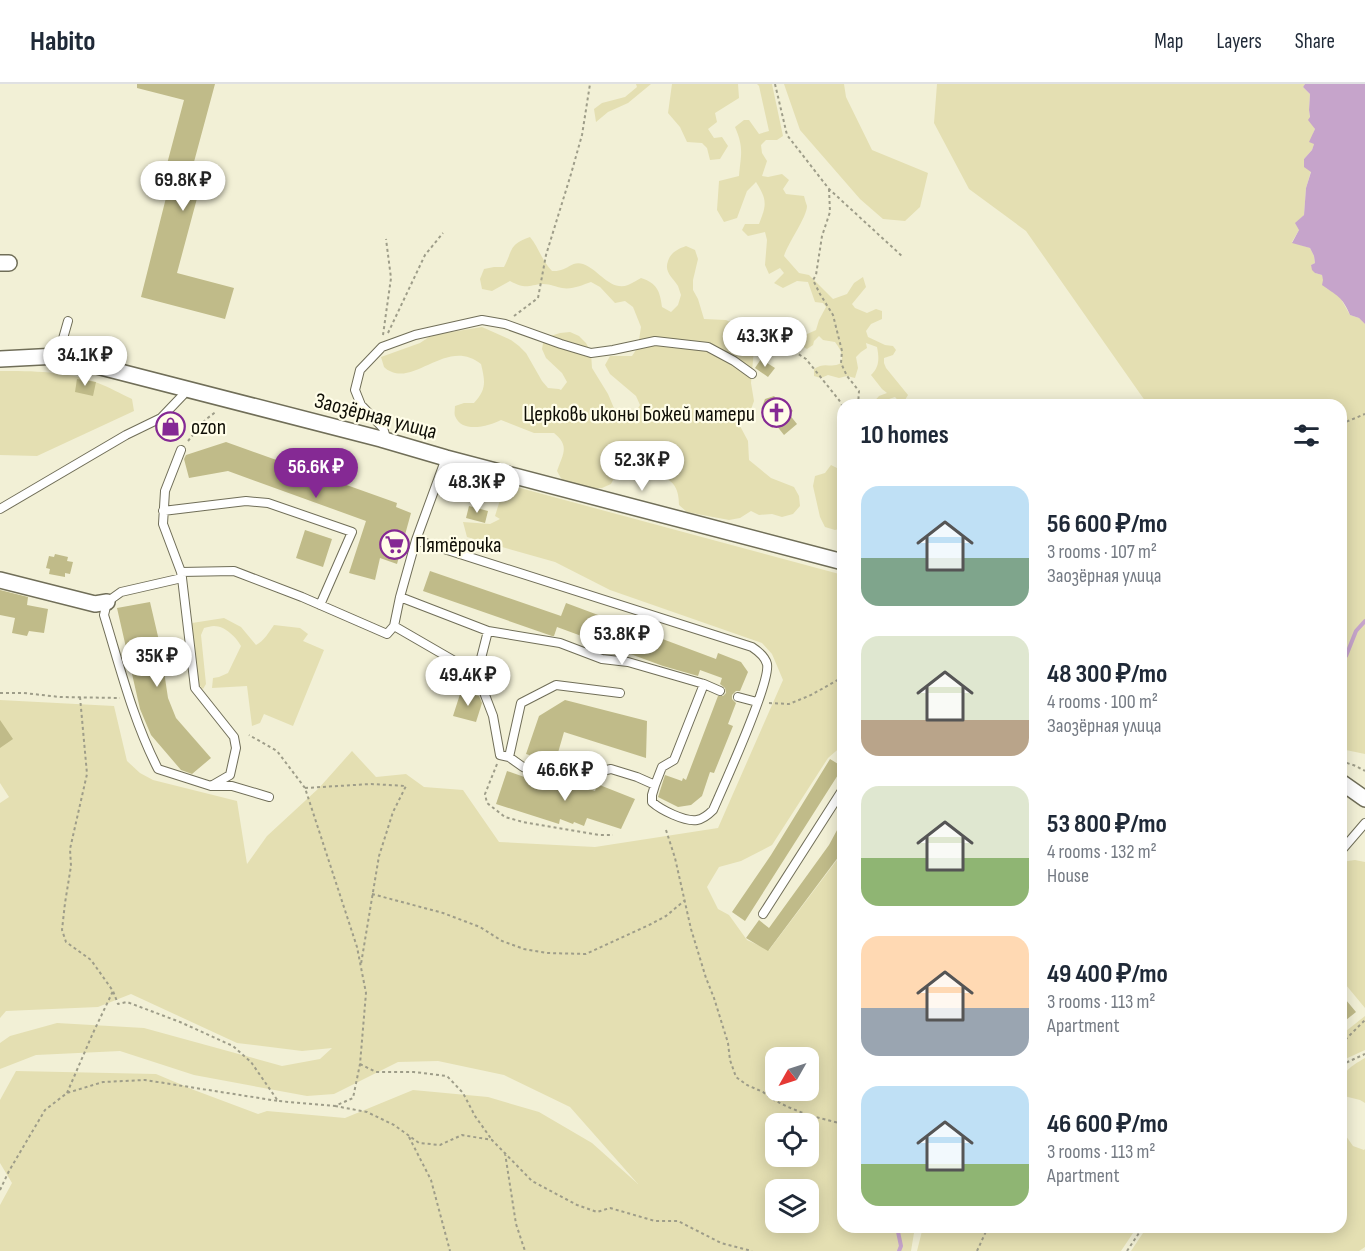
<!DOCTYPE html>
<meta charset="utf-8">
<style>
body{margin:0;font-family:"Sofia Sans Condensed",sans-serif;background:#f6f6f7;color:#1f2937;height:100vh;display:flex;flex-direction:column;font-size:22px;white-space:nowrap}
*{box-sizing:border-box;margin:0}
p{font-size:20px;color:#747a83}
.icon{flex:none;width:33px;height:33px;fill:none;stroke:currentColor;stroke-width:2;stroke-linecap:round;stroke-linejoin:round}
.map{position:relative;flex:1;overflow:hidden}
.drawer{position:absolute;left:837px;top:315px;width:510px;height:834px;display:flex;flex-direction:column;background:#fff;border-radius:18px;box-shadow:0 3px 15px #0003}
.drawer>*{flex:none}
.needle{width:39px;rotate:231deg}
.fabs{position:absolute;left:765px;top:963px;display:grid;gap:12px}
.fabs a{display:grid;place-items:center;width:54px;height:54px;border-radius:12px;background:#fff;box-shadow:0 3px 15px #0003;font-size:30px}
.price{position:absolute;translate:-50% -51px;padding:0 14px;border-radius:21px;background:#fff;color:#222;font-size:20px;line-height:39px;filter:drop-shadow(0 2px 3px #0008)}
.price::after{content:'';position:absolute;left:50%;top:36px;width:18px;height:14px;margin-left:-9px;background:inherit;clip-path:polygon(0 0,100% 0,50% 100%)}
.price.selected{background:#852994;color:#fff}
ul{padding:0;list-style:none}
li{display:flex;align-items:center;gap:18px;height:150px;padding:0 24px}
li span{display:grid;place-items:center;flex:none;width:168px;height:120px;border-radius:18px;color:#555}
li>.icon{margin-inline-start:auto}
span .icon{width:72px;height:72px;fill:#fffc;stroke-width:1}
li b{font-size:26px}
h2{display:flex;justify-content:space-between;align-items:center;height:72px;padding:0 24px;font-size:26px}
header{display:flex;align-items:center;gap:36px;box-sizing:border-box;height:84px;padding:0 30px;background:#fff;border-bottom:2px solid #e0e1e3}
header strong{font-size:28px}
nav{display:flex;gap:33px;margin-inline-start:auto;font-size:21px}
.map>svg:first-child{display:block}
.green{fill:#e4dfb2;fill-rule:evenodd}
.water{fill:#c6a4cb}
.lines{fill:none;stroke-linecap:round;stroke-linejoin:round}
.stream{stroke:#c6a4cb;stroke-width:4}
.building{fill:#c0bb89}
.lane-casing{stroke:#706e58;stroke-width:10}
.street-casing{stroke:#706e58;stroke-width:18}
.path{stroke:#9e9d89;stroke-width:2;stroke-dasharray:3 3;stroke-linecap:butt}
.lane{stroke:#fff;stroke-width:8}
.street{stroke:#fff;stroke-width:15}
.labels{text-anchor:middle;stroke-width:4.5;stroke-linejoin:round;paint-order:stroke}
.poi-label{font-size:22px;fill:#0f0e06;stroke:#fffde8;text-anchor:start}
.street-label{font-size:22px;fill:#0f0e06;stroke:#fffde8}
</style>
<header>
<strong>Habito</strong>
<nav><a>Map</a><a>Layers</a><a>Share</a></nav>
</header>
<div class="map">
<svg width="1365" height="1167" viewBox="0 0 1365 1167">
<rect width="100%" height="100%" fill="#f2f0d6"/>
<path class="green" d="M636,0H651L628,19L608,28L596,38L594,25L602,19L625,13L637,3Z
M672,0H738L739,14L715,29L717,38L708,45L714,54L722,53L728,62L720,75L710,76L707,64L702,59L687,58L680,43L668,29Z
M757,0H772L783,52L777,56H766L761,61L762,69L767,77L762,92L768,93L782,90L789,96L783,105L786,110L804,112C805,116 806,119 807,122C807,133 788,159 784,172L799,189L809,191L833,215L847,210L854,199L863,193L866,203L852,220L855,224L867,229L876,225L882,227V235L871,240L866,247L868,253L885,261L893,262L896,266L893,271L884,274V279L886,284L908,311L902,321L895,313L889,315L887,321H871L879,312L887,309L882,305L871,291C880,283 879,273 877,263L866,259L867,264L861,268L856,273L858,284L855,294L847,292L839,294L828,291L821,294L814,292V285C825,277 831,285 841,279C844,270 840,265 835,258L823,256L819,252L814,257L813,261L807,265C796,257 781,258 771,250C767,248 765,243 762,238L783,242C794,256 802,253 816,246L819,236L826,223L823,219L815,218L808,198L797,197L783,204L774,199L784,189L780,184L769,190L765,181L767,156L765,148L748,152L742,146L745,140H759C767,120 767,116 756,98L747,107L737,134L724,138L717,126L719,97L739,92C741,70 744,64 735,43L744,36H749L759,50L769,47L759,2Z
M784,0H844L846,13L872,66L928,89L920,123L905,137L883,135L860,115L800,46Z
M937,0H1305L1303,3L1310,10L1309,26L1310,34L1315,45L1313,50L1314,60L1312,66L1304,75L1308,85L1311,87L1306,104L1304,131L1299,136V146L1292,158L1310,164L1314,172L1315,179L1311,181L1315,189L1322,191L1326,204L1336,209L1341,215L1350,231L1359,234L1365,240V670L1341,665V321H1148L1026,147L969,105L934,39Z
M530,153C539,164 542,177 552,187C555,187 558,187 561,186C569,184 573,177 583,180C598,185 611,208 628,201C633,199 637,196 641,194C657,199 660,207 662,223L671,228L678,221L681,211C680,208 679,205 678,202C672,193 664,188 668,177C671,168 678,165 686,162L695,166L698,175L693,196V206L698,215L704,235L726,236L745,245L762,258L754,265L751,299L754,317L749,331L740,342L748,357L749,376L771,394L794,403L799,412L800,422L793,430L782,433L772,430L759,431L751,427L740,434L729,436L687,428L679,421C679,407 675,395 659,393C654,393 649,394 644,393C637,392 633,388 628,383L616,390L611,400L602,404H592L571,400L562,396L557,387C563,370 570,362 554,349H534L501,336C489,342 462,350 455,332C454,329 455,325 455,322L464,319H474C487,305 485,297 481,280C449,254 418,298 392,288C389,287 386,285 384,283L381,273L420,259L429,253L439,250L482,243L511,256L519,262L526,269L542,297L548,304L559,305L561,306L567,298L562,289L546,274L542,265L544,254L560,249L570,248L579,252L586,259L591,269L592,284L608,310L616,329L625,335L634,331L640,321L636,312L610,290L605,281L610,272H632L638,263L641,243L633,223L625,217L615,219L600,203L591,198C582,201 572,206 562,204C556,203 551,200 543,200C528,201 527,206 510,197L492,207L482,205L480,195L484,185L494,183H504C513,166 509,160 530,153Z
M0,287C32,287 67,287 98,299C109,303 121,310 132,315L134,327L37,372L0,371Z
M831,381L837,384L843,390V444L835,446L825,443L820,433L813,402L815,392L825,389Z
M505,400L843,491V661L828,674L772,761L741,777L719,783L707,803L718,825L729,831L747,856L769,866L843,768V1143H915L911,1167H0V1121L12,1099L0,1079V1016L16,987L156,990L194,1006L258,1030L267,1027L345,1034L413,1006L488,1013L539,1028L592,1059L638,1100L570,1023L504,991L438,977L398,978L334,1010L307,1012L194,991L120,967L36,971L0,985V959L10,952L57,939L144,944L282,982L320,975L332,964L302,967L237,959L131,910L98,923L6,927L0,934V719L9,713L0,699V616L114,622L127,677L140,689L153,696L237,717L247,780L267,752L319,704L352,667L376,693L406,690L424,703L463,706L499,758L595,763L718,744L783,596L772,570L762,559L610,506L555,478L467,453L463,438L490,440L500,435L495,432ZM776,974H808V1006H776ZM776,1040H808V1072H776ZM776,1106H808V1138H776Z
M224,534L241,543L256,561C264,557 269,548 274,541L300,544L308,550L303,557L324,566L293,642L264,630L260,639L252,642L247,602L212,604L213,594L219,593L228,589L241,562C236,553 225,542 214,542C211,542 208,543 204,544L201,551L206,600L203,605L198,601L191,544L192,539Z
M1355,776L1365,778V924L1341,895V778Z
M1365,932V966L1341,977V951Z
M1365,974V1019L1360,1016L1344,1012C1340,989 1346,985 1365,974Z
M1341,1045L1353,1062L1364,1066L1365,1065V1163L1359,1167H1131L1147,1143H1341Z
M923,1143H1137L1121,1167H917Z"/>
<path class="water" d="M1305,0H1365V240L1359,234L1350,231C1343,213 1336,211 1322,201L1323,196L1322,191L1315,189L1312,186L1311,181L1315,179L1314,172L1310,164L1292,159L1299,146L1295,139L1304,131L1306,104L1311,88L1304,83V75L1312,66L1314,60L1309,58L1315,45L1308,36L1310,33L1309,26L1310,10L1303,3Z"/>
<g class="lines">
<path class="stream" d="M1341,573L1346,572L1356,547L1365,537
M897,1143L901,1162L899,1167"/>
</g>
<path class="building" d="M137,0H215L191,89L203,92L177,189L234,204L225,235L141,213L174,82L167,80L184,16L137,4Z
M761,275L775,284L768,293L755,284Z
M77,295L96,298L93,312L75,308Z
M774,312L780,318L783,315L793,327L789,330L797,340L784,351L776,341L772,344L763,333L767,330L762,323L765,315Z
M226,358L397,419L396,423L411,429L397,480L380,474L375,496L349,489L366,437L228,387L189,394L184,375L186,371Z
M469,422L488,427L485,439L466,434Z
M305,446L332,455L323,483L296,474Z
M55,470L68,473L67,477L73,478L70,490L65,489V493L49,490L50,485L46,484L49,472L54,473Z
M430,487L561,532L566,519L716,575L718,569L741,578L748,588L740,607H736L732,611V615L736,619L728,640L733,642L714,689L710,688L702,712L691,721L678,723L658,713L665,691L682,697L683,694L686,696L718,612H723L726,609L725,604L720,600L722,594L700,586L698,592L663,582L557,543L554,552H552L423,507Z
M0,506L28,513L27,521L48,525L44,549L29,547L27,552L12,549L15,534L0,531Z
M150,518L160,561L168,614L176,634L211,674L192,690L181,686L151,651L140,625L117,524Z
M461,607L479,612L482,619L476,638L453,632Z
M565,616L647,637L646,674L564,648L555,679L526,670L539,632Z
M0,636L13,655L0,664Z
M830,675L843,683L745,837L732,828L771,771Z
M507,687L567,708L571,700L573,699L595,707L597,700L635,715L621,745L587,734L584,742L574,738L573,740L560,735L559,740L496,720Z
M843,735V766L842,768L768,867L746,854L759,836L769,844L829,761Z
M1341,910L1356,928L1341,940Z"/>
<g class="lines">
<defs>
<path id="lane" d="M58,272L68,237
M387,357L383,344L361,321L355,306L360,286L382,263L415,251L482,236L505,240L561,260L591,269L613,266L655,257L708,263L734,277L752,290
M181,366L165,407L163,440L181,488L234,487L302,513L387,550L394,542L400,513L416,456L446,374
M0,425L126,351L161,334L183,311L186,305
M163,427L246,417L268,419L352,448L320,521
M416,456L752,563C758,567 765,572 767,580C771,598 723,703 713,726C709,730 703,735 697,736C685,738 661,726 652,718V711L655,701
M181,488L182,494L195,604L234,653L236,664L230,691L211,702L158,685C133,636 120,583 104,531L107,518L121,508L182,494
M400,513L488,547L560,559L602,575L628,578L704,600L674,676L662,683L655,701L637,693L611,685L559,696L523,683L509,673L500,671L493,632L477,590L488,547
M394,542L477,590
M704,600L720,607
M738,613L757,618
M509,673L521,619L556,601L620,609
M212,702H232L269,713
M1341,767L1365,739
M763,830L843,705"/>
<path id="street" d="M0,179H9
M0,275L58,272L381,355L446,374L843,478
M0,496L95,520L107,518
M1341,698L1365,715"/>
</defs>
<use href="#lane" class="lane-casing"/>
<use href="#street" class="street-casing"/>
<path class="path" d="M775,0L787,51L829,105L903,173
M829,105L830,128L822,152L816,191L813,196L820,210L833,231L842,267L841,279L847,292L859,307L858,321
M514,232L538,214L546,171L571,90L582,51L590,0
M388,249L425,171L443,149
M383,251L391,194L386,155
M772,259L783,260L806,275L839,316L843,323
M1341,340L1365,330
M188,357L205,336L217,327
M0,609H24L60,613L120,614
M80,613L87,690L70,765L71,782L65,819L62,846L66,858L91,876L113,907L118,920L127,918L180,938L233,962L251,978L278,1017L335,1022L353,1014L360,980L366,909L357,863L305,704L277,667L249,651
M769,619L789,620L811,611L843,593
M1341,677L1356,682L1365,687
M497,680L485,710L487,719L505,733L523,738L599,751H613
M305,704L371,700L406,702L393,728L379,772L361,880
M666,746L675,774L691,845L706,894L714,914L728,959L730,976L736,993L747,1001L763,1008L774,1016L788,1023L808,1031L843,1040
M372,810L443,829L480,843L502,857L524,865L547,869L586,870L651,840L666,832L684,817
M1341,960L1365,936
M360,980L376,988H414L447,992L463,1009L475,1032L492,1056
M1341,981L1365,970
M67,1009L93,949L113,907
M335,1022L367,1028L394,1041L419,1059L440,1061L462,1051L492,1056L532,1097L577,1121L597,1128L610,1124L655,1137H678L721,1159L752,1167
M409,1053L431,1096L450,1167
M505,1069L516,1140L525,1167
M0,1106L9,1087L45,1026L67,1009L103,998L145,996L278,1017
M977,1167L988,1143
M1127,1167L1143,1143"/>
<use href="#lane" class="lane"/>
<use href="#street" class="street"/>
</g>
<defs>
<symbol id="church-ring" viewBox="-11 -11 22 22"><circle r="9.5" fill="#fffde8" stroke="#852994" stroke-width="1.5"/><path d="M-1.2-6h2.4v3.5h3.3v2.4h-3.3V6h-2.4V-.1h-3.3v-2.4h3.3Z" fill="#852994"/></symbol>
<symbol id="shop-ring" viewBox="-11 -11 22 22"><circle r="9.5" fill="#fffde8" stroke="#852994" stroke-width="1.5"/><path d="M-5-2.5h2.3a2.7 3.5 0 0 1 5.4 0H5L5.5 6h-11ZM-1.5-2.5h3a1.5 2.3 0 0 0-3 0Z" fill="#852994"/></symbol>
<symbol id="supermarket-ring" viewBox="-11 -11 22 22"><circle r="9.5" fill="#fffde8" stroke="#852994" stroke-width="1.5"/><path d="M-6-5.5h2.5l.6 2H6L4.5 2H-2.5L-4.4-4H-6ZM-1.5 3.2a1.3 1.3 0 1 0 .1 0ZM3 3.2a1.3 1.3 0 1 0 .1 0Z" fill="#852994"/></symbol>
</defs>
<g fill-rule="evenodd">
<use href="#church-ring" x="760" y="312" width="33" height="33"/>
<use href="#shop-ring" x="154" y="326" width="33" height="33"/>
<use href="#supermarket-ring" x="378" y="444" width="33" height="33"/>
</g>
<g class="labels">
<g class="poi-label">
<text x="755" y="337" text-anchor="end">Церковь иконы Божей матери</text>
<text x="191" y="350">ozon</text>
<text x="415" y="468">Пятёрочка</text>
</g>
<g class="street-label">
<text transform="translate(376 331) rotate(15)" y="8">Заозёрная улица</text>
</g>
</g>
</svg>
<div class="fabs">
<a><svg class="needle" viewBox="-14 -14 28 28"><path d="M0-13l5 13h-10z" fill="#e53935"/><path d="M0 13l5-13h-10z" fill="#747a83"/></svg></a>
<a><svg class="icon" aria-label="locate" viewBox="0 0 24 24"><circle cx="12" cy="12" r="6"/><path d="M12 2v4M12 18v4M2 12h4M18 12h4"/></svg></a>
<a><svg class="icon" aria-label="layers" viewBox="0 0 24 24"><path d="M12 4l9 5-9 5-9-5zM3 14l9 5 9-5"/></svg></a>
</div>
<b class="price" style="left:183px;top:128px">69.8K ₽</b>
<b class="price" style="left:765px;top:284px">43.3K ₽</b>
<b class="price" style="left:85px;top:303px">34.1K ₽</b>
<b class="price" style="left:642px;top:408px">52.3K ₽</b>
<b class="price selected" style="left:316px;top:415px">56.6K ₽</b>
<b class="price" style="left:477px;top:430px">48.3K ₽</b>
<b class="price" style="left:622px;top:582px">53.8K ₽</b>
<b class="price" style="left:157px;top:604px">35K ₽</b>
<b class="price" style="left:468px;top:623px">49.4K ₽</b>
<b class="price" style="left:565px;top:718px">46.6K ₽</b>
<section class="drawer">
<h2>10 homes<svg class="icon" aria-label="filters" viewBox="0 0 24 24"><path d="M4 7h16M4 17h16"/><circle cx="9" cy="7" r="2"/><circle cx="15" cy="17" r="2"/></svg></h2>
<ul>
<li><span style="background:linear-gradient(#bfe0f5 60%,#7fa58c 0)"><svg class="icon" aria-label="home" viewBox="0 0 24 24"><path d="M3 11l9-7 9 7M6 9v11h12V9"/></svg></span><div><b>56 600 ₽/mo</b><p>3 rooms · 107 m²</p><p>Заозёрная улица</p></div></li>
<li><span style="background:linear-gradient(#dfe7d0 70%,#b9a48a 0)"><svg class="icon" aria-label="home" viewBox="0 0 24 24"><path d="M3 11l9-7 9 7M6 9v11h12V9"/></svg></span><div><b>48 300 ₽/mo</b><p>4 rooms · 100 m²</p><p>Заозёрная улица</p></div></li>
<li><span style="background:linear-gradient(#dfe7d0 60%,#8fb573 0)"><svg class="icon" aria-label="home" viewBox="0 0 24 24"><path d="M3 11l9-7 9 7M6 9v11h12V9"/></svg></span><div><b>53 800 ₽/mo</b><p>4 rooms · 132 m²</p><p>House</p></div></li>
<li><span style="background:linear-gradient(#ffd9b3 60%,#9aa5b1 0)"><svg class="icon" aria-label="home" viewBox="0 0 24 24"><path d="M3 11l9-7 9 7M6 9v11h12V9"/></svg></span><div><b>49 400 ₽/mo</b><p>3 rooms · 113 m²</p><p>Apartment</p></div></li>
<li><span style="background:linear-gradient(#bfe0f5 65%,#8fb573 0)"><svg class="icon" aria-label="home" viewBox="0 0 24 24"><path d="M3 11l9-7 9 7M6 9v11h12V9"/></svg></span><div><b>46 600 ₽/mo</b><p>3 rooms · 113 m²</p><p>Apartment</p></div></li>
</ul>
</section>
</div>
